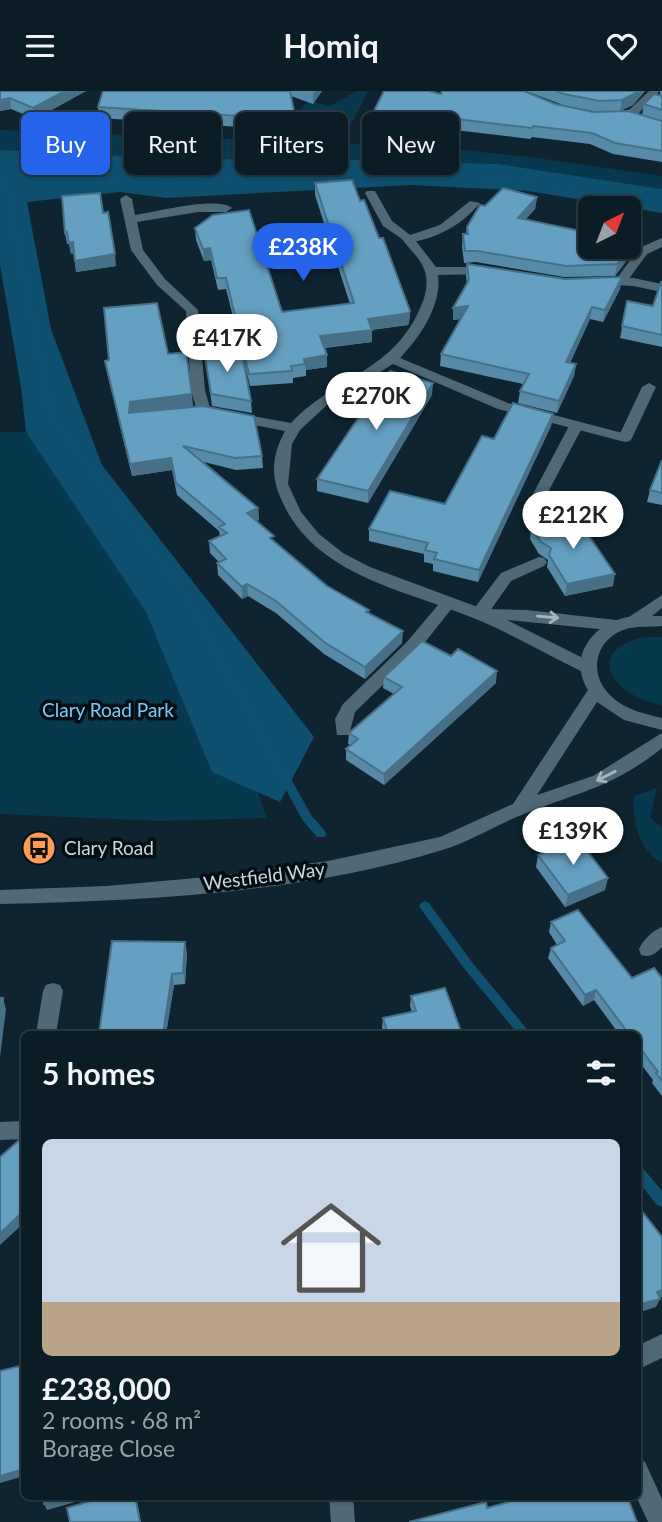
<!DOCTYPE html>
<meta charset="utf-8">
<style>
body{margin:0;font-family:Lato,sans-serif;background:#182932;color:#f1f3f6;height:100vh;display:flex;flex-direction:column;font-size:26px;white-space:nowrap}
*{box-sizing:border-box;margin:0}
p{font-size:23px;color:#99a1a7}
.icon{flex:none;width:38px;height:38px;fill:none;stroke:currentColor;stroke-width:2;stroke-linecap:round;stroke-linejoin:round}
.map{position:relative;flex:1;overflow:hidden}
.sheet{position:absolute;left:21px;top:940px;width:620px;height:469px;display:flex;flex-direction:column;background:#0a1c25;border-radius:10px;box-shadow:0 2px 5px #0004,0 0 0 2px #2a3a42}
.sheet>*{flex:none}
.guide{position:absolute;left:21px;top:21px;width:621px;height:63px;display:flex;gap:14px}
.needle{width:46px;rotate:42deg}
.buttons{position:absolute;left:578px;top:105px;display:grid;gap:14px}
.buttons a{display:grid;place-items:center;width:63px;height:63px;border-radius:10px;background:#0a1c25;box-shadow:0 2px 5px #0004,0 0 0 2px #2a3a42;font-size:35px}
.price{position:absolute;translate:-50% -60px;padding:0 16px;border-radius:24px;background:#fff;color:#222;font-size:23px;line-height:46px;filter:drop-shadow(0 2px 4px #0008)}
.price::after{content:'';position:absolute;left:50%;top:42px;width:21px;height:16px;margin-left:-10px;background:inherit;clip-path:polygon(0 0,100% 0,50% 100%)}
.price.selected{background:#2563eb;color:#fff}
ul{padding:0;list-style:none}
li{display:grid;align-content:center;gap:14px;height:371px;padding:0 21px}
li+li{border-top:2px solid #2a3a42}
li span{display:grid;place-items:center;height:217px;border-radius:10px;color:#555}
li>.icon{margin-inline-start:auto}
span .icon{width:126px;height:126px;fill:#fffc;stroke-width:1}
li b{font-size:30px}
h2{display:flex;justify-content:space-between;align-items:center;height:84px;padding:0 21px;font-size:30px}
.pill{padding:0 24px;border-radius:10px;background:#0a1c25;box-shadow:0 2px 5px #0004,0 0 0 2px #2a3a42;font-size:24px;line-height:63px}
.pill.selected{background:#2563eb;color:#fff}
header{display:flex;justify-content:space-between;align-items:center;height:91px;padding:0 21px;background:#0a1c25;font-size:32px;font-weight:700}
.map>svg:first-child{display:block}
.green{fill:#08384e}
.forest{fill:#0d4f6c}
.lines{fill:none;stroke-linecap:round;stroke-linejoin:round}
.stream{fill:#0e506d;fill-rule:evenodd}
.lane{fill:#506977;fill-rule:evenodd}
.street{fill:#506977;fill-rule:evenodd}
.secondary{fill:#506977;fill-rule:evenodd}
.wall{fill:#578aa6}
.shaded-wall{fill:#477087}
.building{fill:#65a0c1;stroke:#477087;stroke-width:2}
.oneway{stroke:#a5b6c0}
.labels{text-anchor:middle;stroke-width:7;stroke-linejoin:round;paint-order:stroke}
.park-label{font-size:19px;fill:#74ccfc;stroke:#040d12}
.poi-label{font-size:19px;fill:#c9d7df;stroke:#040d12;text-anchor:start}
.street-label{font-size:19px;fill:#c9d7df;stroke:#040d12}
</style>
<header><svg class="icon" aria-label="menu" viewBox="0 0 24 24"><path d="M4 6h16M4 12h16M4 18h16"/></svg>Homiq<svg class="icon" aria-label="heart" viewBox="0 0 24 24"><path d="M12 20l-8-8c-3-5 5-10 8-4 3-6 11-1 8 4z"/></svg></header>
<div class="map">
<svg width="662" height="1431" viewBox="0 0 662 1431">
<rect width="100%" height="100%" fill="#0e2531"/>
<path class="green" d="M357,0H368L345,45L281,43L286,32L309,10L330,15Z
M0,39L433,56L530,66L662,85V98L498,73L368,69L186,68L0,59Z
M0,341H26L90,412L220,597L267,727L161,730L0,723Z
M644,546H662V614C614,606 581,561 644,546Z
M657,697L650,726L662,737V772C639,759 634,733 633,709L634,705Z"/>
<path class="forest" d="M0,59L186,68L368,69L498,73L662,98V122L528,100L410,94L166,107L120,101L27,111L51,238L102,374L314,646L280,711L212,681L146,521L26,341L21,296L0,174Z"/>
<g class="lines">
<path class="stream" d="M301,77L492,84L552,92L662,116V120L552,96L492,88L301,81L167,95L49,84L0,88V84L49,80L167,91Z
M0,90L3,91L11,103L55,325L187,499L311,724L325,740L326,743L325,746H317L303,730L180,503L47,325L5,103L0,96Z
M425,810L429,812L471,870L531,943H518L463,876L421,818L419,815L421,812Z
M637,1073L641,1075L662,1100V1116L657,1114L637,1089Z"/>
<path class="lane" d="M367,100H375L392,130L410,144L440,134L470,110L480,112C461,135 437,147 408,152L383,135L365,102Z
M662,147V156L647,163L625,193H617L615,190L639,157Z
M649,292L656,296L632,347L630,350H620L618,347L642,296Z
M576,331L583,335L537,422L535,425H525L523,422L569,335Z
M539,466L544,467L547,471L544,475L511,490L485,527H473L471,523L473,519L501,482Z
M448,507L456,512L453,516L418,560L355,621L349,644H337L335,628L343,613L406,552L443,508Z
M53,892L60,894L63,900L56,943H36L43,900L46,894Z
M24,1030V1048L0,1049V1031Z
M637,1367L645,1371L662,1408V1431H648L636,1405Z"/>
<path class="street" d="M649,0H660L638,23L612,28L607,25L630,18Z
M126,104L132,108L135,124C157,121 215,105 232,117L226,121H198L137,131L143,159L165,188L198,219L205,299L210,317L291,332C335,285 394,281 421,215C426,204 429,190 424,178C420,167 409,158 402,148L404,145H412L436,176H493L495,179L489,183L438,184C442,214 420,246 400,267L508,312L630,344V350L625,351L498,318L393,273L327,314L300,339L292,353L288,393L301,421L319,443L343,462L370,476L483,518L527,519L625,530L627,534L625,538L619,540L507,529L593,572L595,576L593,580H581C546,563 512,543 476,528C407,499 316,486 282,410C270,385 272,364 285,340L204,324L197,320L191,299L186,220L157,194L131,159L120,108Z
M600,186L633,187L662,193V201L633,195L596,193V187Z
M662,504V517L641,534H629L627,530L629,526Z
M662,836V856C655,863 651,867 641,864L639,858C643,849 652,840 662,836Z
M662,1243V1267L637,1279V1255Z
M329,1405H353L355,1431H331Z"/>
<path class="secondary" d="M662,525V535C652,536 640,535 630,537C595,545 586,583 612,606C626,619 645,623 662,627V639L624,629L597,611L537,704L593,685L662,642V657C615,695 583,700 529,721C499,732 472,750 442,759C305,802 143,810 0,813V799L107,795L218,785L328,770L440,746L513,713L588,599C567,565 594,532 628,526C639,524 651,525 662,525Z"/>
</g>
<path class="wall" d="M0,0H86L35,28L11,18L0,20Z
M103,0H322L313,13L291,5L294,20V31L241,33L240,36L99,27L98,16Z
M432,0L431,1L441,3L555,13L593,21H598L563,14L526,0H645L633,14L620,20L642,24L644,13L660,4V0H662V71L613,63L590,53L532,46L530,48L455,39V42L400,39L397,41L372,33L373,22Z
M315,92L360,110L410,220L409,232L408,234L372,239V251L325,257L327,264V276L306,279V285L293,287V292L250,295L242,261L251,310L252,322L212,315L204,260L241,257L226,198L218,199L211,169L204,170L196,149L195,137L282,221L350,213L315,104Z
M537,106L535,118L526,128L636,157L615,185L564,186L476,171L464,172L462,155L463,143H466L467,136L485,115Z
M103,122L116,175L76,181L74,163H71L69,153H67L65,142Z
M467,173L620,198L603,231L590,228L570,272L576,273L574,285L557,322L518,312L520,300L523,293L440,275L441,263L461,228L453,229V217L467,193L466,185Z
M662,191V256L620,247L627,210L653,215Z
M168,263L193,315L173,318L262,365L263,377L236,379L204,371L258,417L259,429L256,430L274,451L327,495L369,519V523L402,552L365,588L324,563L276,522L248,505L242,508L218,484L217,472L219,471L210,462L209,450L220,445L219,440L177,404L172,379L132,385L107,281L105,270Z
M432,304L368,412L317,400V388Z
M553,323L551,335L478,491L433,480V473L424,471V463L369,450V438L445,413L494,348Z
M662,369V414L647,411L650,399Z
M531,436L613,495L565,505L547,476L548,469L539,463L530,448Z
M384,586L496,592L384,694L346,669V658L351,654L348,653L349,642L394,603L383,597Z
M538,764L605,799L565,816L536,776Z
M551,831L632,887H662V1005L652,992L653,989L637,968V943H619L594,909L583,915L548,867L551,857L557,854L549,841Z
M187,862L185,893L174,894L166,943H99Z
M411,905L462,943L384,941L382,937L383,927L412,921L410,915Z"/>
<path class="shaded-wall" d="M65,0H86L35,28L33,17Z
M315,0H322L313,13V2Z
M637,0H645L633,14L620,20L622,9Z
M10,7L11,18L0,20V9Z
M401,28L400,39L397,41V30Z
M537,106L535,118L517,138L518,127Z
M638,145L636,157L615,185L617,173Z
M73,151L74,163H71L69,152Z
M210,157L211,169L204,170L203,158Z
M115,163L116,175L76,181L75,170Z
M622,186L620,198L603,231L605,219Z
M468,215L467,227L453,229V217Z
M592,216L590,228L564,283L566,271Z
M410,220L409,232L408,234L367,239L368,228Z
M372,239V251L320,257V245Z
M327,264V276L306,279L304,268Z
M576,273L574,285L557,322L559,310Z
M433,292L432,304L368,412V400Z
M192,303L193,315L131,323L129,322L130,311Z
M553,323L551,335L478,491L479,479Z
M171,367L172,379L132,385L130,373Z
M258,417L259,429L248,434L247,422Z
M615,483L613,495L565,505L567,493Z
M247,493L248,505L242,508V496Z
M403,540L402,552L365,588V576Z
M497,580L496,592L384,694V683Z
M608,787L605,799L565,816L568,804Z
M185,851L187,862L185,893L183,882Z
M172,883L174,894L166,943H163Z
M596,899L594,909L583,915L585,904Z
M3,907L6,918L0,966V928Z
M24,1120V1132L0,1154V1142Z
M662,1199V1206L653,1209L657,1201Z
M660,1208L656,1216L637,1222V1214Z
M24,1378V1385L0,1392V1385Z
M71,1405H92L93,1406L47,1419L44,1413Z
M135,1405H136L141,1431H140Z"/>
<path class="building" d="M0,0H65L33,17L10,7L0,9Z
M103,0H290L294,20L241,22L240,25L98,16Z
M384,0H428L441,3L442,0H524L555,13L593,21L628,20L662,30V60L615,52L592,42L533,35L532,37L456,28V31L401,28L397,30L373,22Z
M556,0H637L634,3L622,9L600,10L564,3Z
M654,3L662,5V19L644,13Z
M352,89L360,110L364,109L379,147H383L410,220L409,222L368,228L372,239L320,245L327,264L304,268L305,273L291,275L292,280L249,283L226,187H217L210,157L203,158L195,137L213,124L249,119L282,221L354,212L315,92Z
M503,97L537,106L518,127L590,142V156H628V143L638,145L617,173L566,175L477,160H465L463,143H468L467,136L480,114L485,115Z
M100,102L103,122L108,121L115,163L75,170L73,151L69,152L67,141L65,142L62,105Z
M467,173L565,188L622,186L605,219L592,216L566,271L576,273L559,310L520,300L529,283L441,263L468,215L453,217L469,189Z
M661,191H662V244L622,235L627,210L653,215Z
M157,212L168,263L186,261L192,303L130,311L129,322L203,315L254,325L262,365L235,367L183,355L258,417L247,422L274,445L270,447L327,495L369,519L366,521L403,540L365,576L324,551L276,510L247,493L242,496L217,472L226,468L209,450L227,442L219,436L225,433L176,392L171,367L130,373L105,270L109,269L104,217Z
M241,257L251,310L211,303L204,260Z
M390,280L433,292L368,400L317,388Z
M513,312L553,323L479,479L434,468L437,462L425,459L428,452L369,438L390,400L445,413L482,345L494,348Z
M662,369V402L650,399Z
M576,426L615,483L567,493L549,464L551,457L541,451L531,436Z
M422,550L451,565L458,558L497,580L384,683L346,658L358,648L349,642L402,596L384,586Z
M578,748L608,787L568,804L538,764Z
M578,819L632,887L654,877L662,887V990L656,982L658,981L637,953V943H629L596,899L585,904L551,857L565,850L551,831Z
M112,850L185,851L183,882L172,883L163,943H99Z
M445,897L462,943H373L387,940L383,927L416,920L411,905Z
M0,907H3L0,928Z
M24,1045V1120L0,1142V1066Z
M641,1119L662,1146V1199L657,1201L660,1208L637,1214V1121Z
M24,1274V1378L0,1385V1280Z
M43,1405H71L44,1413Z
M107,1405H135L140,1431H70L67,1417Z
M529,1405H627L637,1431H409L486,1411L487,1417Z"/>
<defs><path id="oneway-shaft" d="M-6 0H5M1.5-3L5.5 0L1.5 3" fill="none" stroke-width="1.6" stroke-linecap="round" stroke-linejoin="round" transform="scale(1.75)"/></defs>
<g class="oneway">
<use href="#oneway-shaft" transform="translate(548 526) rotate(5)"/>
<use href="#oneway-shaft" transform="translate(606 685) rotate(153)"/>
</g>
<defs>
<symbol id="bus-disc" viewBox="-11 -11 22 22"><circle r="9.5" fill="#fe9c57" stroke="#040d12"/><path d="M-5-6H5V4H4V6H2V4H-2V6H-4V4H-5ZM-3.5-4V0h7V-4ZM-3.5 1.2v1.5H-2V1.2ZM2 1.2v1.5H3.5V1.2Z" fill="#111"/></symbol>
</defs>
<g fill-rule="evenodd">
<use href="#bus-disc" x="20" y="738" width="38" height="38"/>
</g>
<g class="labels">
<g class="park-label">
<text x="108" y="626">Clary Road Park</text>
</g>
<g class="poi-label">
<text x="64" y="764">Clary Road</text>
</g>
<g class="street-label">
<text transform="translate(264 785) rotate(-7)" y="7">Westfield Way</text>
</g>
</g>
</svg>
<div class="buttons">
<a><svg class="needle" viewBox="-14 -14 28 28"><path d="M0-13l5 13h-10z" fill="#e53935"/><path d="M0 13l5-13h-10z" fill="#99a1a7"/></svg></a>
</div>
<b class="price selected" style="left:303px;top:192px">£238K</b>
<b class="price" style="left:227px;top:283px">£417K</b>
<b class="price" style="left:376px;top:341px">£270K</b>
<b class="price" style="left:573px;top:460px">£212K</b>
<b class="price" style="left:573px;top:776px">£139K</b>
<div class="guide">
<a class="pill selected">Buy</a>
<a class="pill">Rent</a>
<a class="pill">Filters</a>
<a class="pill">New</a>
</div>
<section class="sheet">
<h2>5 homes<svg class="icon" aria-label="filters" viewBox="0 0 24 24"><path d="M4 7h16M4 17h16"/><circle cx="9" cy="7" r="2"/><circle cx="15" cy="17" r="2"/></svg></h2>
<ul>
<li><span style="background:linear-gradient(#c9d6e8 75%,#b9a48a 0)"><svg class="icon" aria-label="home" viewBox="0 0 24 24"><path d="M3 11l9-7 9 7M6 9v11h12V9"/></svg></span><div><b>£238,000</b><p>2 rooms · 68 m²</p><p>Borage Close</p></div></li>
</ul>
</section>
</div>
